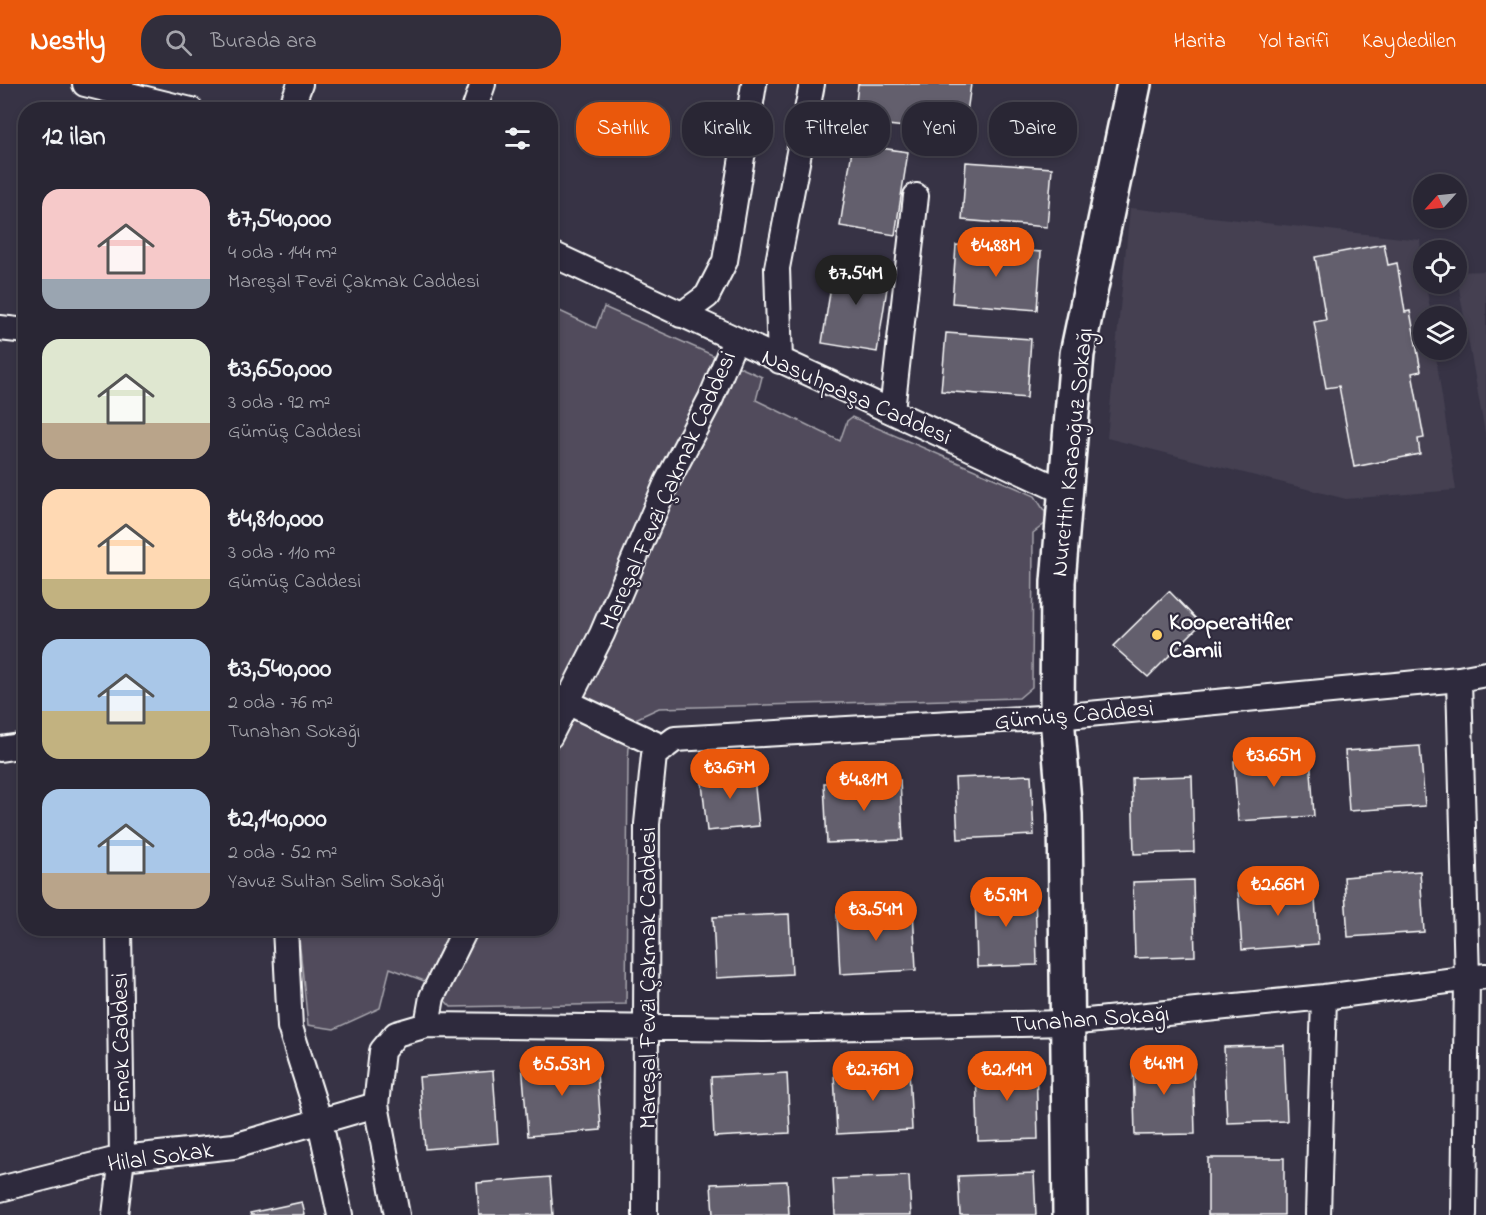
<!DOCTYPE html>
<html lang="tr">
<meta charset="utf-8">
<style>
body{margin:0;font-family:"Indie Flower",sans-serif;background:#312e3c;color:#f1f3f6;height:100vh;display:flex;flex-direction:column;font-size:22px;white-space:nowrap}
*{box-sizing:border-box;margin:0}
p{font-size:20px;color:#a5a5ac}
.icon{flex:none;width:33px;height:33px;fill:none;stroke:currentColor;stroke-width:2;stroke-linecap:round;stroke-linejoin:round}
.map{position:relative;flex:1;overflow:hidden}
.drawer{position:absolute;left:18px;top:18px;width:540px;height:834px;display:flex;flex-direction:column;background:#292634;border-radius:24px;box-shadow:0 3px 9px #0003,0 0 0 2px #45434f}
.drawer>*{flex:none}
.hud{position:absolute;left:576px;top:18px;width:570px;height:54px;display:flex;gap:12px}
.needle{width:39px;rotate:243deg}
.tools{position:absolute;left:1413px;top:90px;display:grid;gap:12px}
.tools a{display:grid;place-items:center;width:54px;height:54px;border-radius:50%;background:#292634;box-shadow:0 3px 9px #0003,0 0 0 2px #45434f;font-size:30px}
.price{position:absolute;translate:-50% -51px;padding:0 14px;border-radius:21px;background:#ea580c;color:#fff;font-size:20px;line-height:39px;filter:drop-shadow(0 2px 3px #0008)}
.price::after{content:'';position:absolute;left:50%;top:36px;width:18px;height:14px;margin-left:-9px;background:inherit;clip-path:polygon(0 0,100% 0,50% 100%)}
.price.selected{background:#222;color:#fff}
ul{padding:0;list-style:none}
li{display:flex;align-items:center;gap:18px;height:150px;padding:0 24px}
li span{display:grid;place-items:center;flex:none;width:168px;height:120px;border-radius:18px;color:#555}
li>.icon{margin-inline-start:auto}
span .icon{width:72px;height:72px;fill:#fffc;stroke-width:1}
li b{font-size:26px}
h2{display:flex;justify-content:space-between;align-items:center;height:72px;padding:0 24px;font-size:26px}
.chip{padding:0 21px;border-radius:24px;background:#292634;box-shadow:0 3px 9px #0003,0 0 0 2px #45434f;font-size:21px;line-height:54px}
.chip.selected{background:#ea580c;color:#fff}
header{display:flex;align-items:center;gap:36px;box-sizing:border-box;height:84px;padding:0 30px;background:#ea580c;color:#fff}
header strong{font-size:28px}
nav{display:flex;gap:33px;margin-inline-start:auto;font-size:21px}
.search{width:420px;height:54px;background:#312e3c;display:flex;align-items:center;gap:15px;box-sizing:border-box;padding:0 21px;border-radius:24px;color:#a5a5ac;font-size:22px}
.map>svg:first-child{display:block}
.built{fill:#444051}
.green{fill:#514c5c;stroke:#a8a6ae;stroke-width:1.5}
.building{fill:#635f6d;stroke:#fff;stroke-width:1.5}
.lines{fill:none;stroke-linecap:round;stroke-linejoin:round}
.street-casing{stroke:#fff;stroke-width:28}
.secondary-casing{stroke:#fff;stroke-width:38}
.street{stroke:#2f2a3d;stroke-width:24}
.secondary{stroke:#2f2a3d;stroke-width:33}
.poi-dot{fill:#ffd166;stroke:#2f2a3d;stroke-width:2}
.labels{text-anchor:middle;stroke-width:4.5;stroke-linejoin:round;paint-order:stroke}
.street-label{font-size:24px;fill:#fff;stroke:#2f2a3d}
.poi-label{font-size:24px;font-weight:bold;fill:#fff;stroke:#2f2a3d;text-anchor:start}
</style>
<header>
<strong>Nestly</strong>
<div class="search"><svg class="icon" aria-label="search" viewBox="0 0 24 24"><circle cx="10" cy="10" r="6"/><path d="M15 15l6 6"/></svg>Burada ara</div>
<nav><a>Harita</a><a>Yol tarifi</a><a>Kaydedilen</a></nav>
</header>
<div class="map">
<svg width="1486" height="1131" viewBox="0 0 1486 1131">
<rect width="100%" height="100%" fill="#373345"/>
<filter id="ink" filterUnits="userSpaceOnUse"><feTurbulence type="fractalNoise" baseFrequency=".0167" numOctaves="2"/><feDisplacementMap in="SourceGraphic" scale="12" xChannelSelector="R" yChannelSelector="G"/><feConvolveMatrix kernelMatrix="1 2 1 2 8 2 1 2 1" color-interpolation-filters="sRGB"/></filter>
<g filter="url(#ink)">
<path class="built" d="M1130,124L1420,156L1424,200H1426L1431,232H1424V266H1435L1456,406L1346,415L1107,354Z
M1486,187V354L1456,188Z"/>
<path class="green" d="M551,223L596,244L604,223L762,293L756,316L840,357L847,337L852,333L1035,412L1045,428L1046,439L1033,449L1032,603L1019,614L659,624L631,637L628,677L626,920L451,923L427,898L390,884L380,924L334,945L308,941L298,845L550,844Z"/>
<path class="building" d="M858,0H971L964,50L854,37Z
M853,60L908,68L895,151L840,142Z
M966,78L1052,84L1047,143L962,136Z
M1384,160L1388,181L1397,179L1405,228L1410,227L1421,287L1412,289L1424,354L1418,355L1420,370L1354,383L1339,302L1326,304L1314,238L1326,236L1315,173Z
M956,161L1041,168L1037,226L952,219Z
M835,177L890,185L877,268L822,259Z
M946,249L1031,255L1027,314L941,307Z
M1169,507L1201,540L1148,593L1113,562Z
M1420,662L1425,722L1349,727L1345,667Z
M1310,672L1314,732L1238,737L1234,677Z
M753,684L759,742L707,747L701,689Z
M1031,691L1034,751L958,755L955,694Z
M1192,692L1194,768L1134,770L1132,694Z
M900,696L903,756L827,759L824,699Z
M1420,787L1424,848L1348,853L1344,793Z
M1193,796L1195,872L1135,874L1133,798Z
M1314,800L1318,860L1242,866L1238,805Z
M1035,805L1037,881L977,883L975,807Z
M913,826L916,886L840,890L837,830Z
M789,830L792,890L716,894L713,833Z
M1284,961L1287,1037L1227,1039L1224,963Z
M596,974L601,1046L528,1052L522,980Z
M1193,974L1195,1050L1135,1051L1133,975Z
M1036,979L1038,1055L978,1057L976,981Z
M909,986L912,1046L837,1050L834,989Z
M493,987L498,1059L425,1065L419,993Z
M787,989L790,1049L714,1053L711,993Z
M1208,1074H1284V1131H1208Z
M1034,1089L1036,1131H960L958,1092Z
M909,1092L911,1131H835L833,1095Z
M550,1093L553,1131H479L477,1099Z
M787,1097L789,1131H713L711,1100Z
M302,1118L305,1131H251L250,1129Z"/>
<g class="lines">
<defs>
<path id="street" d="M85,0L191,26
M290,26L300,0
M474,26L483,0
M550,169L1065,408
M681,231L707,212L725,177L754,0
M0,244L26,247
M780,277L777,184L812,0
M892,327L916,112
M1459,595L1467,895L1464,1131
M550,610L664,664
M550,652L602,550L667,398L711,314L735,256
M0,665L26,661
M285,844L290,943L320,1038L340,1131
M427,941L432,913L466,844
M376,1021L397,1131
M0,1105L122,1074L234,1062L376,1021L382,967L396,950L427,941L764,945L1068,939L1324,913L1486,892
M115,1131L122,1074L119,844
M645,1131L647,740L654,671L675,655L1057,633L1459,595L1486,590
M1318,1131L1324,913"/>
<path id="secondary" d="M1070,1131L1065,730L1057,633L1058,498L1077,270L1134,0"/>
</defs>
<use href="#street" class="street-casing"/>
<use href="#secondary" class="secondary-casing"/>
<use href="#street" class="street"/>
<use href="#secondary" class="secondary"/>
</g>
</g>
<circle class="poi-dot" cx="1157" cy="551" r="6"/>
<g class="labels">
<g class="street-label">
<text transform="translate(857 312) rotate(24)" y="8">Nasuhpaşa Caddesi</text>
<text transform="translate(1071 368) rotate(-84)" y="8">Nurettin Karaoğuz Sokağı</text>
<text transform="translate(667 406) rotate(-66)" y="8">Mareşal Fevzi Çakmak Caddesi</text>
<text transform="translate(1074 630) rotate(-5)" y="8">Gümüş Caddesi</text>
<text transform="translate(647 894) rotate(-90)" y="8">Mareşal Fevzi Çakmak Caddesi</text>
<text transform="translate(1090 934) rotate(-4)" y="8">Tunahan Sokağı</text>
<text transform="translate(120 959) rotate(-91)" y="8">Emek Caddesi</text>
<text transform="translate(160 1072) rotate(-8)" y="8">Hilal Sokak</text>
</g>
<g class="poi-label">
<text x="1169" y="545">Kooperatifler<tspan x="1169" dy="28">Camii</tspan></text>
</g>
</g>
</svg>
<div class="tools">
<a><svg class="needle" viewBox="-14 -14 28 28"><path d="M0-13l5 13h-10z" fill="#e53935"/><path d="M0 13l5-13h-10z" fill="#a5a5ac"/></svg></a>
<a><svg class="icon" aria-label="locate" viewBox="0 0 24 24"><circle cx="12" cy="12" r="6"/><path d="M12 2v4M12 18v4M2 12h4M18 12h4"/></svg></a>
<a><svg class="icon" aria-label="layers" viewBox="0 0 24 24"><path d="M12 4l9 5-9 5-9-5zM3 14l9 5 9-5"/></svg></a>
</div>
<b class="price" style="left:996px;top:194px">₺4.88M</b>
<b class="price selected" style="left:856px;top:222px">₺7.54M</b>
<b class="price" style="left:1274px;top:704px">₺3.65M</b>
<b class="price" style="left:730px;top:716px">₺3.67M</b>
<b class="price" style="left:864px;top:728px">₺4.81M</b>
<b class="price" style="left:1278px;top:833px">₺2.66M</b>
<b class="price" style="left:1006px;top:844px">₺5.9M</b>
<b class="price" style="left:876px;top:858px">₺3.54M</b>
<b class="price" style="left:1164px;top:1012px">₺4.9M</b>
<b class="price" style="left:562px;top:1013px">₺5.53M</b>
<b class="price" style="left:873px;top:1018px">₺2.76M</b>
<b class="price" style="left:1007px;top:1018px">₺2.14M</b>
<div class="hud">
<a class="chip selected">Satılık</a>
<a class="chip">Kiralık</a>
<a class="chip">Filtreler</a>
<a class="chip">Yeni</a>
<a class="chip">Daire</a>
</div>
<section class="drawer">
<h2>12 ilan<svg class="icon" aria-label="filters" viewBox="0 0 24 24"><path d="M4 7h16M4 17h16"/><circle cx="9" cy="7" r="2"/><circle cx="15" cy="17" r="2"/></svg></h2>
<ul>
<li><span style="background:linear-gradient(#f6c9c9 75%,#9aa5b1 0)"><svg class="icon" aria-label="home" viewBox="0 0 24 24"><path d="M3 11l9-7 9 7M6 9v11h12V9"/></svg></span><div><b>₺7,540,000</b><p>4 oda · 144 m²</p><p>Mareşal Fevzi Çakmak Caddesi</p></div></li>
<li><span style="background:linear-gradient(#dfe7d0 70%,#b9a48a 0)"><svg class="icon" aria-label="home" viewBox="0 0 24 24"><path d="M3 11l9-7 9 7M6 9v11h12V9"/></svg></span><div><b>₺3,650,000</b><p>3 oda · 92 m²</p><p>Gümüş Caddesi</p></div></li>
<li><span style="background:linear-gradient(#ffd9b3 75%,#c2b280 0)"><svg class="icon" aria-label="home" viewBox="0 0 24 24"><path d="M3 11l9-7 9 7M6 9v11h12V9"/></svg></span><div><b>₺4,810,000</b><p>3 oda · 110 m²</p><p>Gümüş Caddesi</p></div></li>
<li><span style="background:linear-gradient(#a9c7e8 60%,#c2b280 0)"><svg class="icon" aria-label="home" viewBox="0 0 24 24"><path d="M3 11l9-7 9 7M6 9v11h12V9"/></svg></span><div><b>₺3,540,000</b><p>2 oda · 76 m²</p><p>Tunahan Sokağı</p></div></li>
<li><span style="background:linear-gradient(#a9c7e8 70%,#b9a48a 0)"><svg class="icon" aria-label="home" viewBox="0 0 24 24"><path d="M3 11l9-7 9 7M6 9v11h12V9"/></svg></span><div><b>₺2,140,000</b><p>2 oda · 52 m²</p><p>Yavuz Sultan Selim Sokağı</p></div></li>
</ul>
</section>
</div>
